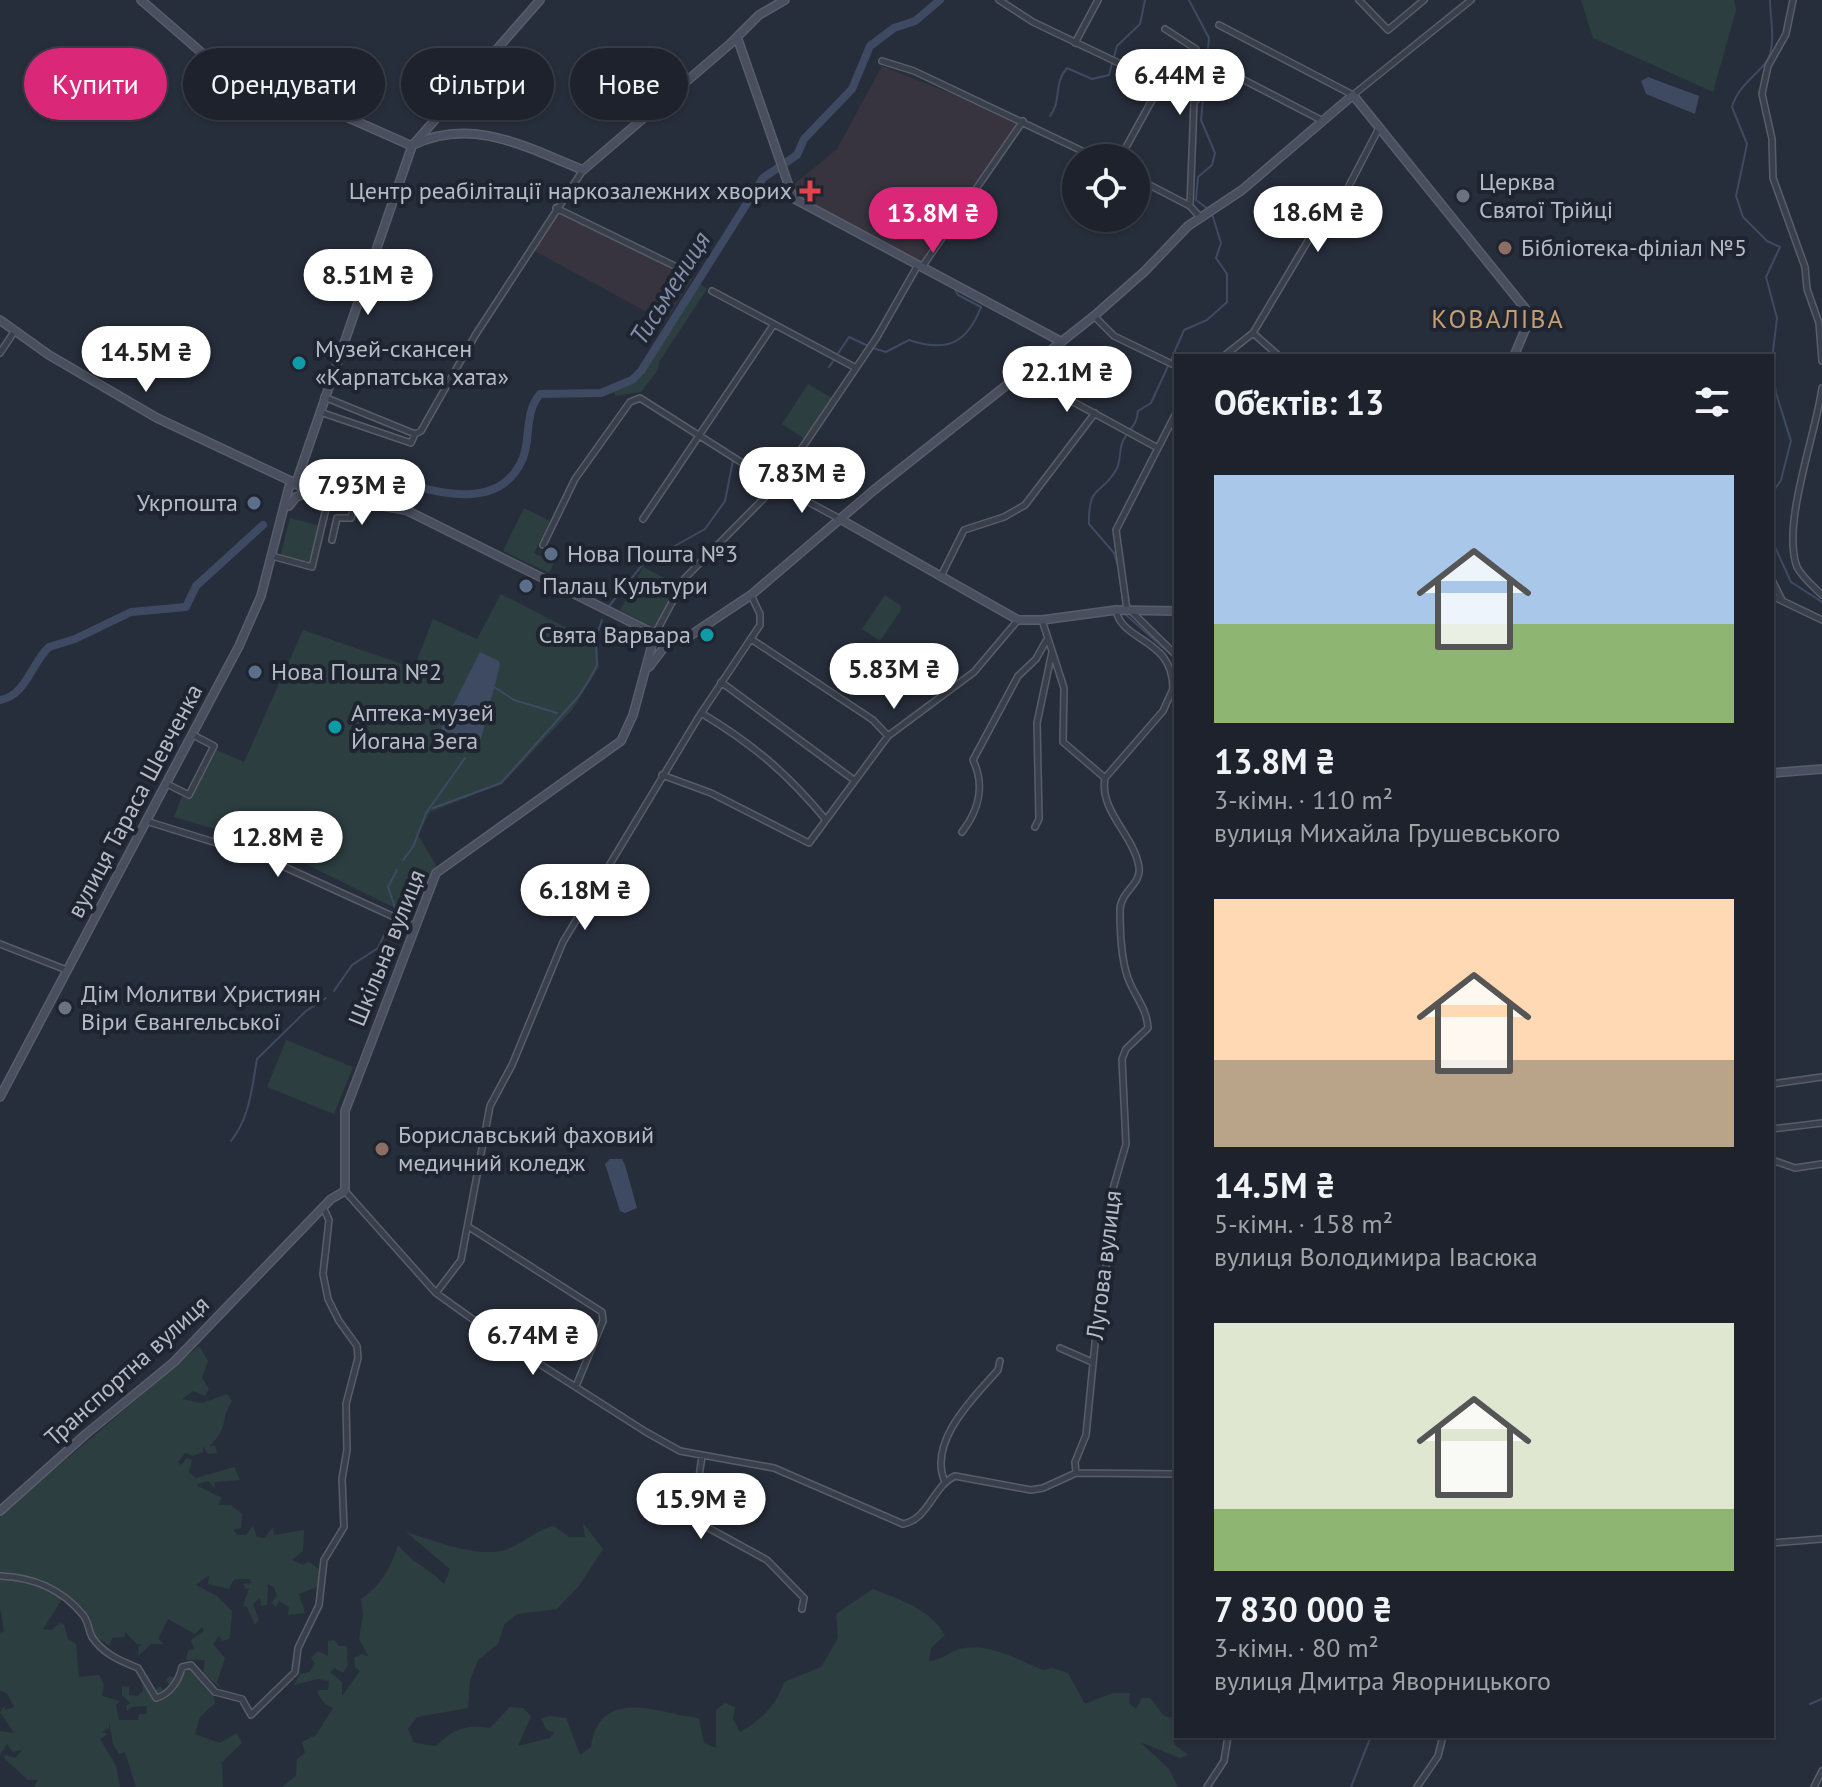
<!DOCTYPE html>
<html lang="uk">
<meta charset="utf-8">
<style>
body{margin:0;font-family:"PT Sans",sans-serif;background:#2a2f38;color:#f1f3f6;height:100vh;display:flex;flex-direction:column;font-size:30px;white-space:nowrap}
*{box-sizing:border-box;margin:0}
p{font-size:26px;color:#a0a4a9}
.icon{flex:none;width:44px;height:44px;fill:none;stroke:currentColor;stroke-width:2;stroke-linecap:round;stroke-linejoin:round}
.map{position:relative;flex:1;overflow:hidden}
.side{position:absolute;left:1174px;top:354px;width:600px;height:1384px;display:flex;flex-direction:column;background:#1d222c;border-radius:0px;box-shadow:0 2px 6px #0004,0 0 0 2px #3b3f48}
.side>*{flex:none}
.guide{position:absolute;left:24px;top:48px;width:760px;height:72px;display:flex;gap:16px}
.tools{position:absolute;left:1062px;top:144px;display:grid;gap:16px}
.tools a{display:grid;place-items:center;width:88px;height:88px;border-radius:50%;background:#1d222c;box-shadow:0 2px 6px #0004,0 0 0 2px #3b3f48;font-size:40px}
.price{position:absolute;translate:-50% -68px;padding:0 18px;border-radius:28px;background:#fff;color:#222;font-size:26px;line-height:52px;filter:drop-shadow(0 2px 4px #0008)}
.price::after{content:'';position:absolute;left:50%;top:48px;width:24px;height:18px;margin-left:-12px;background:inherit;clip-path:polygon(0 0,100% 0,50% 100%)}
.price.selected{background:#db2777;color:#fff}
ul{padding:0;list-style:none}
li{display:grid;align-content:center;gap:16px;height:424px;padding:0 40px}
li span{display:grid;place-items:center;height:248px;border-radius:0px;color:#555}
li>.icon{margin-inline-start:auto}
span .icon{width:144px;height:144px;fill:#fffc;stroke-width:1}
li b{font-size:34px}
h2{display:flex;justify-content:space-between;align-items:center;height:96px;padding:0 40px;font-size:34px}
.chip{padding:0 28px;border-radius:36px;background:#1d222c;box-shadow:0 2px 6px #0004,0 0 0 2px #3b3f48;font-size:28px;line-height:72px}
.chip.selected{background:#db2777;color:#fff}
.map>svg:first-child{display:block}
.medical{fill:#373440}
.green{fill:#2d3e40}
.water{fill:#3e4a62}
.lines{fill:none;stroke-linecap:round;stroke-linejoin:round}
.stream{stroke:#3e4a62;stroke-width:2}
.river{stroke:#3e4a62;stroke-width:8}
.street-casing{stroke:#585e69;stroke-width:8}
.secondary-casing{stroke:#585e69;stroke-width:10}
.street{stroke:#3a404b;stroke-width:5}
.secondary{stroke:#494f5e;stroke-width:7}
.health-dot{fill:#e0444e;stroke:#1f2530;stroke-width:3}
.worship-dot{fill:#6b7280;stroke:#1f2530;stroke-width:3}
.education-dot{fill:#8d6e63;stroke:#1f2530;stroke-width:3}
.culture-dot{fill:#0f9aa8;stroke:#1f2530;stroke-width:3}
.service-dot{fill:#5c6f8a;stroke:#1f2530;stroke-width:3}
.labels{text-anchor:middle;stroke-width:8;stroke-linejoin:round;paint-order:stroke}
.poi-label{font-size:24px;fill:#b6bbc6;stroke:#1f2530;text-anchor:start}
.street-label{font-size:24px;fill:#b6bbc6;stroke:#1f2530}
.water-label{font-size:26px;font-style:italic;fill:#818faa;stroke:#1f2530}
.neighbourhood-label{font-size:26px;letter-spacing:2px;fill:#c89d6f;stroke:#1f2530}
</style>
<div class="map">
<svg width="1822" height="1787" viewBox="0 0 1822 1787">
<rect width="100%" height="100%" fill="#272e3b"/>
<path class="medical" d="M882,66L985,107L1017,124L921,263L807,205L791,187L837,149Z
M556,211L693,278L665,322L533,250Z"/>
<path class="green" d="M1581,0H1734L1736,10L1713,92L1593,38Z
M699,283L707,289L659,362L658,370L641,392L615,396L614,391L633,384L644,373Z
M808,384L832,398L805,439L782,424Z
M524,508L550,521L534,553L554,563L549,573L503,551Z
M290,518L320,526L310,565L280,557Z
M643,567L678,585L655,628L620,610Z
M501,594L596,643L599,667L572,710L502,784L430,812L418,835L436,865L413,912L401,911L265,844L174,817L182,796H187L212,748L244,762L303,630L414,668L433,619L477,639Z
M885,595L900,605L901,610L880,641L862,629Z
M286,1040L353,1067L334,1114L267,1087Z
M199,1346L208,1361L202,1378L209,1389L205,1396L193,1391L182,1399L202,1403L227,1394L232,1401C219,1420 230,1428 209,1446H215L217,1453L208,1454L203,1446V1452L193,1456L185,1453L178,1462L181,1465L187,1458L192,1460L189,1473L196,1478L234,1467L240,1480L215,1482L214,1488L208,1481L196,1485L222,1498L218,1505H231L242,1514L241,1528L233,1530L237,1535H246L253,1526L257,1537L265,1538L273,1527L274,1535L304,1530L303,1551L292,1560L303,1565L309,1562L320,1570V1586L299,1594L305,1613L288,1615L289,1607L279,1601L276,1607L271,1603L277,1596L274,1587L268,1584L267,1605L261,1606L260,1598L253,1604L259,1620L255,1625L247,1607L243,1606L249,1588L246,1589L243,1584L251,1583L250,1579H234L229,1589L208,1584L209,1575L196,1585L217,1596L232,1611L230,1638L222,1641L219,1636L213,1644L225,1658L217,1682L223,1690L203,1673L205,1660H186L188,1651L194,1649L191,1640L204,1631L202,1627L195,1634L168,1619L158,1639L164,1644H151L138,1656L139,1646L143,1645L137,1644L125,1632V1637L112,1638L110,1646L96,1637L84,1610L64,1596L43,1629L52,1630L60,1623L64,1625L68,1639L76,1644L79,1677L99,1675L104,1685L102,1696L120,1701L116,1705L119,1720H138L139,1714H146L147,1706L132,1707L127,1711L126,1706L130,1703L122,1695V1686L129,1687V1695L138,1696L143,1690L142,1683H145L151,1698L159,1686L164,1690L170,1686L166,1679L170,1676L181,1679L187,1668L191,1669L213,1693L215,1703L200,1717L195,1734L220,1743L237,1733L242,1743L222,1762L223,1787H136L125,1752L119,1754L113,1744L109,1720V1728L102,1732L108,1734L100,1739L116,1766L120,1787H34L38,1780H28L4,1758L5,1755L15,1758L22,1750L13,1752L7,1744L0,1755V1731L14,1733L0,1712L4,1706L5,1710L14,1707L7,1693L0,1691V1633L4,1631L0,1608V1516Z
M583,1523L603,1549L579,1586L557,1609L517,1614L504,1625L498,1644L478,1660L470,1681L468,1708L417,1717L408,1729L414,1743L436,1746C453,1729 466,1724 490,1728L510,1707L523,1708L531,1716L518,1746L550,1738L554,1733L546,1729L541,1719L549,1716L566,1718L580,1755L591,1747C597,1699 637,1704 675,1714C683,1717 691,1715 699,1719L704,1743L716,1748V1710L725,1703L735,1707L733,1719L740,1732C761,1720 776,1706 784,1682L821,1667L838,1638L836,1614L873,1589C900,1600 929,1608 945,1635L931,1648L929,1661C944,1660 951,1650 964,1648C991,1644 1018,1660 1043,1670L1052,1668L1068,1673L1085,1704L1113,1693H1130L1129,1703L1136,1709L1142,1698H1150L1164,1716L1176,1719V1732L1172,1734L1175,1745L1188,1755L1180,1758L1140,1742L1169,1769L1178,1787H282L296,1776L297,1759L305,1753L302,1742L316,1735L333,1708L325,1704L318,1694V1690H328L329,1681L318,1679L294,1685L300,1674L309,1672L315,1664L311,1658L318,1651L328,1656V1641L334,1640L339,1646H347L348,1665L343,1673L335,1668L330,1672L342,1682V1696L360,1671L355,1667L354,1658L362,1654L369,1657L359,1639L363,1614L361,1599C381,1586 391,1567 398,1545C413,1564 428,1567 444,1584L450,1569L406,1532C434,1540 481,1561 510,1548C526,1541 536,1530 554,1526L569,1537H585Z"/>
<path class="water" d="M1648,77L1699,96L1695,114L1646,94L1641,81Z
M480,652L499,661L500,665L480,743L476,745L441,729Z
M610,1159H622L625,1165L637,1208L625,1213L620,1211L605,1164Z"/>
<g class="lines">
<path class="stream" d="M1189,0L1209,38L1201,120L1215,153L1212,165L1198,177L1196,200L1208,209
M1770,0C1770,18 1777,47 1766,62C1754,78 1738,86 1732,107L1747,144L1736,196L1743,217L1767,241L1780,247L1766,277L1777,318L1772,359
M1050,116C1062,101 1053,83 1067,68L1092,79L1109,75L1117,46L1140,24L1145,0
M873,348L886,352L909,340C947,353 967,343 981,307L958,295L955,289
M837,355L849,337L866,345
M1171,360L1184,330L1207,320L1227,302V274L1216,258L1221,243L1212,214
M1772,366L1776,393L1791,441L1781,480L1775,489V547L1791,582L1822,602
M829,367L834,360
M1118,566L1114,553L1089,524C1088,484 1101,496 1116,470C1122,461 1118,448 1124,439C1130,428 1137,425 1138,411L1151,403L1168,366
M1119,572L1125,614L1176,659
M609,606L643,564L705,529L725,501L733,460
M494,687L514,700L557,713
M433,808L501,783L578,697L589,680L597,665L596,637L602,620
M403,860L413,847L426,813L465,758
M396,910L388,887L397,870
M334,991L352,965L378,948L391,921
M231,1141C250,1117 252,1087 257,1059L306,1011L326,998
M1810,1704L1822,1699
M1351,1787L1371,1736"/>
<path class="river" d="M307,483L332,471L350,470C400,476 494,528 523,458C531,437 524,413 540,394L601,393L632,380L641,371L763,178L797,155L804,139L852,89L870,46L894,28L915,21L940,0
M0,700C26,696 32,662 49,647L75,639L131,612L186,607L196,586L263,525"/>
<defs>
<path id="street" d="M999,0L1033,22L1196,100
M1359,0L1388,30L1424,0
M1793,0L1786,34L1768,66L1762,94L1772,139L1773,178L1805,267L1807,289L1819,323L1822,361
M1219,25L1353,95L1471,0
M1165,29L1196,49L1190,206
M1075,43L1098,0
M882,61L914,71L1097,158
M1215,65L1323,121
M1120,158L1162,82
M1136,178L1190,206L1200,217
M556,208L689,273
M922,267L1023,121
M712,291L856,368
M1094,316L1114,336L1176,366
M1253,333L1279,356
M0,353L14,332
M1224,356L1253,333L1309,239L1339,205L1379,128
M1022,374L1156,447
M1822,388C1816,434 1781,525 1797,567C1802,577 1814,587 1822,595
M324,397L415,434
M320,412L411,443L415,434L421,431L476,334L583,170
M643,519L774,324
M332,540L337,518H351L355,501
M543,545L575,479L630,402L640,398L777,485L840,519
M272,556L312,567L329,496
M942,574L964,530L1004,517L1025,505L1095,413
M1772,580L1782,600
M1772,596L1822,620
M1127,610L1116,530L1176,413
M1131,611L1176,655
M1042,620L1064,688L1063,742L1105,778
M655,634L685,578L777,485L877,337L918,265
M751,639L873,720L888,736
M721,682L854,780
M701,713C753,744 788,774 826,820
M662,775L711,793L809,843L888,736L974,672L1018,620
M167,784L189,795L214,746L193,735
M146,821L265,858L414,926
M1035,827L1039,819L1037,723L1052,652
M962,832C979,810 985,785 973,760L1018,676L1036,659L1046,641
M0,944L64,969
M1772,1084L1822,1077
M1772,1129L1822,1123
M1772,1160L1795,1168L1822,1164
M345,1191L436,1293L496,1336L646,1432L680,1451L774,1468L903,1524C929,1519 933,1486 955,1476L1031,1490L1043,1488L1076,1473L1176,1474
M469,1227L602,1312L603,1321L576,1386
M436,1293L461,1260L490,1106L512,1065L563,942L698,718L760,625V614L751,595
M1060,1348L1092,1362
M702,1456L699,1477L682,1505L683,1514L767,1560L804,1598L802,1609
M1076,1473L1075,1462L1086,1435L1099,1303L1112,1236L1108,1206L1126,1144L1122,1059L1126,1049L1148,1028C1147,1010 1137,999 1130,983C1121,964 1120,931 1120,910C1120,892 1142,884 1139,867C1134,835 1099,811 1105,778L1163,711L1173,689C1173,637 1122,643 1116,610
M945,1482C927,1442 974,1397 998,1370L1000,1361
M1772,1543L1822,1539
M0,1576C32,1577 62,1589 83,1615C89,1622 88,1630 92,1637C103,1654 121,1661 138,1668L156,1698C169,1695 179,1681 182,1667L191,1665L215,1692L242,1699L251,1715L295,1672L298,1648L319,1605L324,1560L344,1527L342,1479L347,1450L346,1404L358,1358L357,1346L339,1321L328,1299L323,1274L329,1220L323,1207
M1207,1787L1224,1761L1228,1736
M1417,1787L1438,1756L1443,1736
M1814,1787L1822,1771"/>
<path id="secondary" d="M141,0L202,53L412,146
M737,37L793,198L1062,342
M413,145C472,116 528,148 583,170L730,44L759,15L785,0
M0,320L49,355L157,418L295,483
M296,483L412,146L540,0
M289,506L296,497L307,493L406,510L669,641
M840,519L1018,620H1042L1116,610L1176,611
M669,641L688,637L751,595L874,490L1094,316L1145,271L1188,226L1242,190L1353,95L1528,312L1530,318L1514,356
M649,667L669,641
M1772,773L1822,769
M0,1097L239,646L261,596L289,487L294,483L301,487
M0,1511L86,1434L174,1362L331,1199L345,1191V1111L436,873L621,741L633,715L655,634"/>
</defs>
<use href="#street" class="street-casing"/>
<use href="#secondary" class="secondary-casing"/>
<use href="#street" class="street"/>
<use href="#secondary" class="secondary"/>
</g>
<path class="health-dot" d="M806 179h8v8h8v8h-8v8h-8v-8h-8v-8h8z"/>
<g class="worship-dot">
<circle cx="1463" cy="196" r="8"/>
<circle cx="65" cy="1008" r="8"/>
</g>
<g class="education-dot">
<circle cx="1505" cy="248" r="8"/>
<circle cx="382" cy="1149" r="8"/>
</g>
<g class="culture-dot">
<circle cx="299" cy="363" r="8"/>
<circle cx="707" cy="635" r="8"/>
<circle cx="335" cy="727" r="8"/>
</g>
<g class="service-dot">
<circle cx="254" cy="503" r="8"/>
<circle cx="551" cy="554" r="8"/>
<circle cx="526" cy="586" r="8"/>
<circle cx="255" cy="672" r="8"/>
</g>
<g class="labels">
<g class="poi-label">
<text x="1479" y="190">Церква<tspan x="1479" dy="28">Святої Трійці</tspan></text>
<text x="792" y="199" text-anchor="end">Центр реабілітації наркозалежних хворих</text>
<text x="1521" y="256">Бібліотека-філіал №5</text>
<text x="315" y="357">Музей-скансен<tspan x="315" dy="28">«Карпатська хата»</tspan></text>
<text x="238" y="511" text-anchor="end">Укрпошта</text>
<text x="567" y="562">Нова Пошта №3</text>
<text x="542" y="594">Палац Культури</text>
<text x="691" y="643" text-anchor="end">Свята Варвара</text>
<text x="271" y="680">Нова Пошта №2</text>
<text x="351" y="721">Аптека-музей<tspan x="351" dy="28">Йогана Зега</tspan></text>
<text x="81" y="1002">Дім Молитви Християн<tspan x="81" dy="28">Віри Євангельської</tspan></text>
<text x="398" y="1143">Бориславський фаховий<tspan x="398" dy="28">медичний коледж</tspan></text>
</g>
<g class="street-label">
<text transform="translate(135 801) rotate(-62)" y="8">вулиця Тараса Шевченка</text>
<text transform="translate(387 948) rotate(-68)" y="8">Шкільна вулиця</text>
<text transform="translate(1104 1265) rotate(-83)" y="8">Лугова вулиця</text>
<text transform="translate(127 1371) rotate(-42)" y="8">Транспортна вулиця</text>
</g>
<g class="water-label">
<text transform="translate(670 288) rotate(-58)" y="9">Тисьмениця</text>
</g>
<g class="neighbourhood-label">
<text x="1498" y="328">КОВАЛІВА</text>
</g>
</g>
</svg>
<div class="tools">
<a><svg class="icon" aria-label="locate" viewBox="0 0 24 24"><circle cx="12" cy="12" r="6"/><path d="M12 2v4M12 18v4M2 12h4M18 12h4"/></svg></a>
</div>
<b class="price" style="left:1180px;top:117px">6.44M ₴</b>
<b class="price" style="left:1318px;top:254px">18.6M ₴</b>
<b class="price selected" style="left:933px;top:255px">13.8M ₴</b>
<b class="price" style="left:368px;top:317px">8.51M ₴</b>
<b class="price" style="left:146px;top:394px">14.5M ₴</b>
<b class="price" style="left:1067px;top:414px">22.1M ₴</b>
<b class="price" style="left:802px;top:515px">7.83M ₴</b>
<b class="price" style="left:362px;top:527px">7.93M ₴</b>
<b class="price" style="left:894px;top:711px">5.83M ₴</b>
<b class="price" style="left:278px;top:879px">12.8M ₴</b>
<b class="price" style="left:585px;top:932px">6.18M ₴</b>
<b class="price" style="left:533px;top:1377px">6.74M ₴</b>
<b class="price" style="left:701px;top:1541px">15.9M ₴</b>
<div class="guide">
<a class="chip selected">Купити</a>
<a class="chip">Орендувати</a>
<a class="chip">Фільтри</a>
<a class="chip">Нове</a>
</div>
<section class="side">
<h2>Об’єктів: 13<svg class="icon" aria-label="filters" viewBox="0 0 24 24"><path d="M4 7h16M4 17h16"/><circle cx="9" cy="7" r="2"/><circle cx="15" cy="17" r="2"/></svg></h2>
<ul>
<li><span style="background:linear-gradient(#a9c7e8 60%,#8fb573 0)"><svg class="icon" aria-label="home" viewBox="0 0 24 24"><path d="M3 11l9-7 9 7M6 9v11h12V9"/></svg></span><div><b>13.8M ₴</b><p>3-кімн. · 110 m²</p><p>вулиця Михайла Грушевського</p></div></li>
<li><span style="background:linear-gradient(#ffd9b3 65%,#b9a48a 0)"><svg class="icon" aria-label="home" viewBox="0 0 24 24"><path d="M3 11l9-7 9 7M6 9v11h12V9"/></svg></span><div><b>14.5M ₴</b><p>5-кімн. · 158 m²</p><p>вулиця Володимира Івасюка</p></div></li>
<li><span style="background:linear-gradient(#dfe7d0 75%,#8fb573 0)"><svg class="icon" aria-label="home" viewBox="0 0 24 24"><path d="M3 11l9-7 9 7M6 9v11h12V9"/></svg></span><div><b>7 830 000 ₴</b><p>3-кімн. · 80 m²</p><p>вулиця Дмитра Яворницького</p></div></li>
</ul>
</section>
</div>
